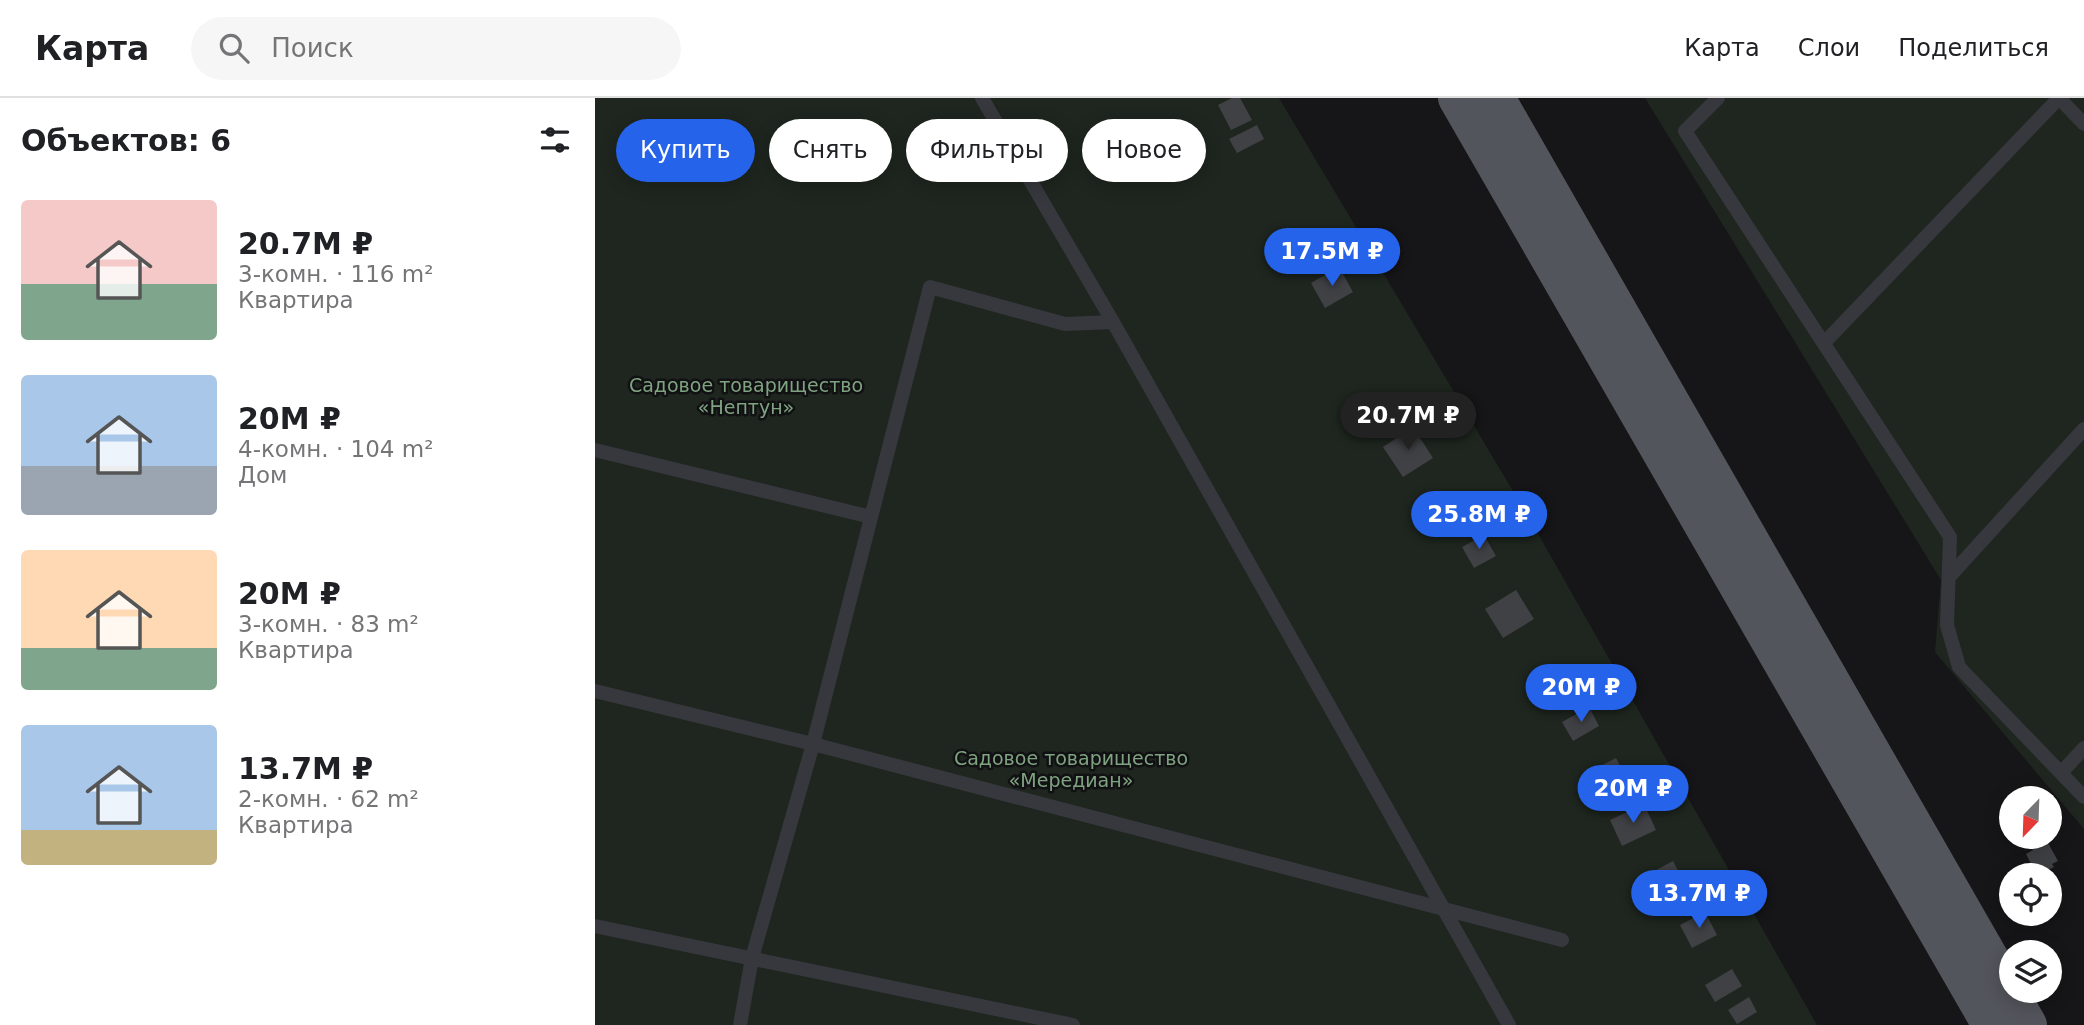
<!DOCTYPE html>
<html lang="ru">
<meta charset="utf-8">
<style>
body{margin:0;font-family:"DejaVu Sans",sans-serif;background:#f6f6f6;color:#202124;height:100vh;display:flex;flex-direction:column;font-size:26px;white-space:nowrap}
*{box-sizing:border-box;margin:0}
p{font-size:23px;color:#757577}
.icon{flex:none;width:38px;height:38px;fill:none;stroke:currentColor;stroke-width:2;stroke-linecap:round;stroke-linejoin:round}
.map{position:relative;flex:1;overflow:hidden}
.side{display:flex;flex-direction:column;background:#fff;width:595px}
.side>*{flex:none}
.guide{position:absolute;left:21px;top:21px;width:665px;height:63px;display:flex;gap:14px}
.needle{width:46px;rotate:203deg}
.buttons{position:absolute;left:1404px;top:688px;display:grid;gap:14px}
.buttons a{display:grid;place-items:center;width:63px;height:63px;border-radius:50%;background:#fff;box-shadow:0 4px 18px #0003;font-size:35px}
.price{position:absolute;translate:-50% -60px;padding:0 16px;border-radius:24px;background:#2563eb;color:#fff;font-size:23px;line-height:46px;filter:drop-shadow(0 2px 4px #0008)}
.price::after{content:'';position:absolute;left:50%;top:42px;width:21px;height:16px;margin-left:-10px;background:inherit;clip-path:polygon(0 0,100% 0,50% 100%)}
.price.selected{background:#222;color:#fff}
ul{padding:0;list-style:none}
li{display:flex;align-items:center;gap:21px;height:175px;padding:0 21px}
li span{display:grid;place-items:center;flex:none;width:196px;height:140px;border-radius:7px;color:#555}
li>.icon{margin-inline-start:auto}
span .icon{width:84px;height:84px;fill:#fffc;stroke-width:1}
li b{font-size:30px}
h2{display:flex;justify-content:space-between;align-items:center;height:84px;padding:0 21px;font-size:30px}
.tag{padding:0 24px;border-radius:32px;background:#fff;box-shadow:0 4px 18px #0003;font-size:24px;line-height:63px}
.tag.selected{background:#2563eb;color:#fff}
header{display:flex;align-items:center;gap:42px;box-sizing:border-box;height:98px;padding:0 35px;background:#fff;border-bottom:2px solid #e0e0e0}
header strong{font-size:33px}
nav{display:flex;gap:38px;margin-inline-start:auto;font-size:24px}
.search{width:490px;height:63px;background:#f6f6f6;display:flex;align-items:center;gap:18px;box-sizing:border-box;padding:0 24px;border-radius:38px;color:#757577;font-size:26px}
main{display:flex;flex:1;min-height:0}
.map>svg:first-child{display:block}
.green{fill:#1e261f}
.building{fill:#404145}
.lines{fill:none;stroke-linecap:round;stroke-linejoin:round}
.service{stroke:#37383d;stroke-width:14}
.primary{stroke:#53555c;stroke-width:38}
.labels{text-anchor:middle;stroke-width:5;stroke-linejoin:round;paint-order:stroke}
.park-label{font-size:19px;fill:#7fa381;stroke:#111113}
</style>
<header>
<strong>Карта</strong>
<div class="search"><svg class="icon" aria-label="search" viewBox="0 0 24 24"><circle cx="10" cy="10" r="6"/><path d="M15 15l6 6"/></svg>Поиск</div>
<nav><a>Карта</a><a>Слои</a><a>Поделиться</a></nav>
</header>
<main>
<section class="side">
<h2>Объектов: 6<svg class="icon" aria-label="filters" viewBox="0 0 24 24"><path d="M4 7h16M4 17h16"/><circle cx="9" cy="7" r="2"/><circle cx="15" cy="17" r="2"/></svg></h2>
<ul>
<li><span style="background:linear-gradient(#f6c9c9 60%,#7fa58c 0)"><svg class="icon" aria-label="home" viewBox="0 0 24 24"><path d="M3 11l9-7 9 7M6 9v11h12V9"/></svg></span><div><b>20.7M ₽</b><p>3-комн. · 116 m²</p><p>Квартира</p></div></li>
<li><span style="background:linear-gradient(#a9c7e8 65%,#9aa5b1 0)"><svg class="icon" aria-label="home" viewBox="0 0 24 24"><path d="M3 11l9-7 9 7M6 9v11h12V9"/></svg></span><div><b>20M ₽</b><p>4-комн. · 104 m²</p><p>Дом</p></div></li>
<li><span style="background:linear-gradient(#ffd9b3 70%,#7fa58c 0)"><svg class="icon" aria-label="home" viewBox="0 0 24 24"><path d="M3 11l9-7 9 7M6 9v11h12V9"/></svg></span><div><b>20M ₽</b><p>3-комн. · 83 m²</p><p>Квартира</p></div></li>
<li><span style="background:linear-gradient(#a9c7e8 75%,#c2b280 0)"><svg class="icon" aria-label="home" viewBox="0 0 24 24"><path d="M3 11l9-7 9 7M6 9v11h12V9"/></svg></span><div><b>13.7M ₽</b><p>2-комн. · 62 m²</p><p>Квартира</p></div></li>
</ul>
</section>
<div class="map">
<svg width="1489" height="927" viewBox="0 0 1489 927">
<rect width="100%" height="100%" fill="#161618"/>
<path class="green" d="M0,0H684L937,425L1222,927H0Z
M1050,0H1489V731L1340,554L1346,482Z"/>
<path class="building" d="M637,0H645L657,22L636,32L623,7Z
M662,27L669,41L642,55L634,41Z
M744,169L758,194L730,210L716,185Z
M818,329L838,360L808,379L788,349Z
M889,437L901,458L879,470L867,449Z
M921,492L939,521L908,540L890,511Z
M994,609L1004,628L978,643L967,624Z
M1021,660L1032,680L999,697L988,677Z
M1049,706L1061,732L1027,748L1015,722Z
M1446,744L1448,748L1453,745L1463,763L1457,766L1459,769L1449,774L1447,771L1440,774L1431,756L1438,752L1436,749Z
M1078,763L1090,786L1061,800L1050,778Z
M1110,814L1122,837L1097,850L1085,827Z
M1137,871L1147,888L1120,904L1110,887Z
M1154,899L1162,914L1142,926L1133,912Z"/>
<g class="lines">
<path class="service" d="M387,0L518,224L914,927
M1123,0L1090,33L1355,439L1352,527L1364,569L1489,699
M1229,245L1464,0L1489,26
M0,352L276,419
M1354,479L1489,331
M0,593L218,646L967,842
M1466,675L1489,650
M0,828L478,927
M145,927L157,860L218,646L335,189L470,226L518,224"/>
<path class="primary" d="M862,0L1396,927
M901,0L1433,927"/>
</g>
<g class="labels">
<g class="park-label">
<text x="151" y="294">Садовое товарищество<tspan x="151" dy="22">«Нептун»</tspan></text>
<text x="476" y="667">Садовое товарищество<tspan x="476" dy="22">«Мередиан»</tspan></text>
</g>
</g>
</svg>
<div class="buttons">
<a><svg class="needle" viewBox="-14 -14 28 28"><path d="M0-13l5 13h-10z" fill="#e53935"/><path d="M0 13l5-13h-10z" fill="#757577"/></svg></a>
<a><svg class="icon" aria-label="locate" viewBox="0 0 24 24"><circle cx="12" cy="12" r="6"/><path d="M12 2v4M12 18v4M2 12h4M18 12h4"/></svg></a>
<a><svg class="icon" aria-label="layers" viewBox="0 0 24 24"><path d="M12 4l9 5-9 5-9-5zM3 14l9 5 9-5"/></svg></a>
</div>
<b class="price" style="left:737px;top:190px">17.5M ₽</b>
<b class="price selected" style="left:813px;top:354px">20.7M ₽</b>
<b class="price" style="left:884px;top:453px">25.8M ₽</b>
<b class="price" style="left:986px;top:626px">20M ₽</b>
<b class="price" style="left:1038px;top:727px">20M ₽</b>
<b class="price" style="left:1104px;top:832px">13.7M ₽</b>
<div class="guide">
<a class="tag selected">Купить</a>
<a class="tag">Снять</a>
<a class="tag">Фильтры</a>
<a class="tag">Новое</a>
</div>
</div>
</main>
